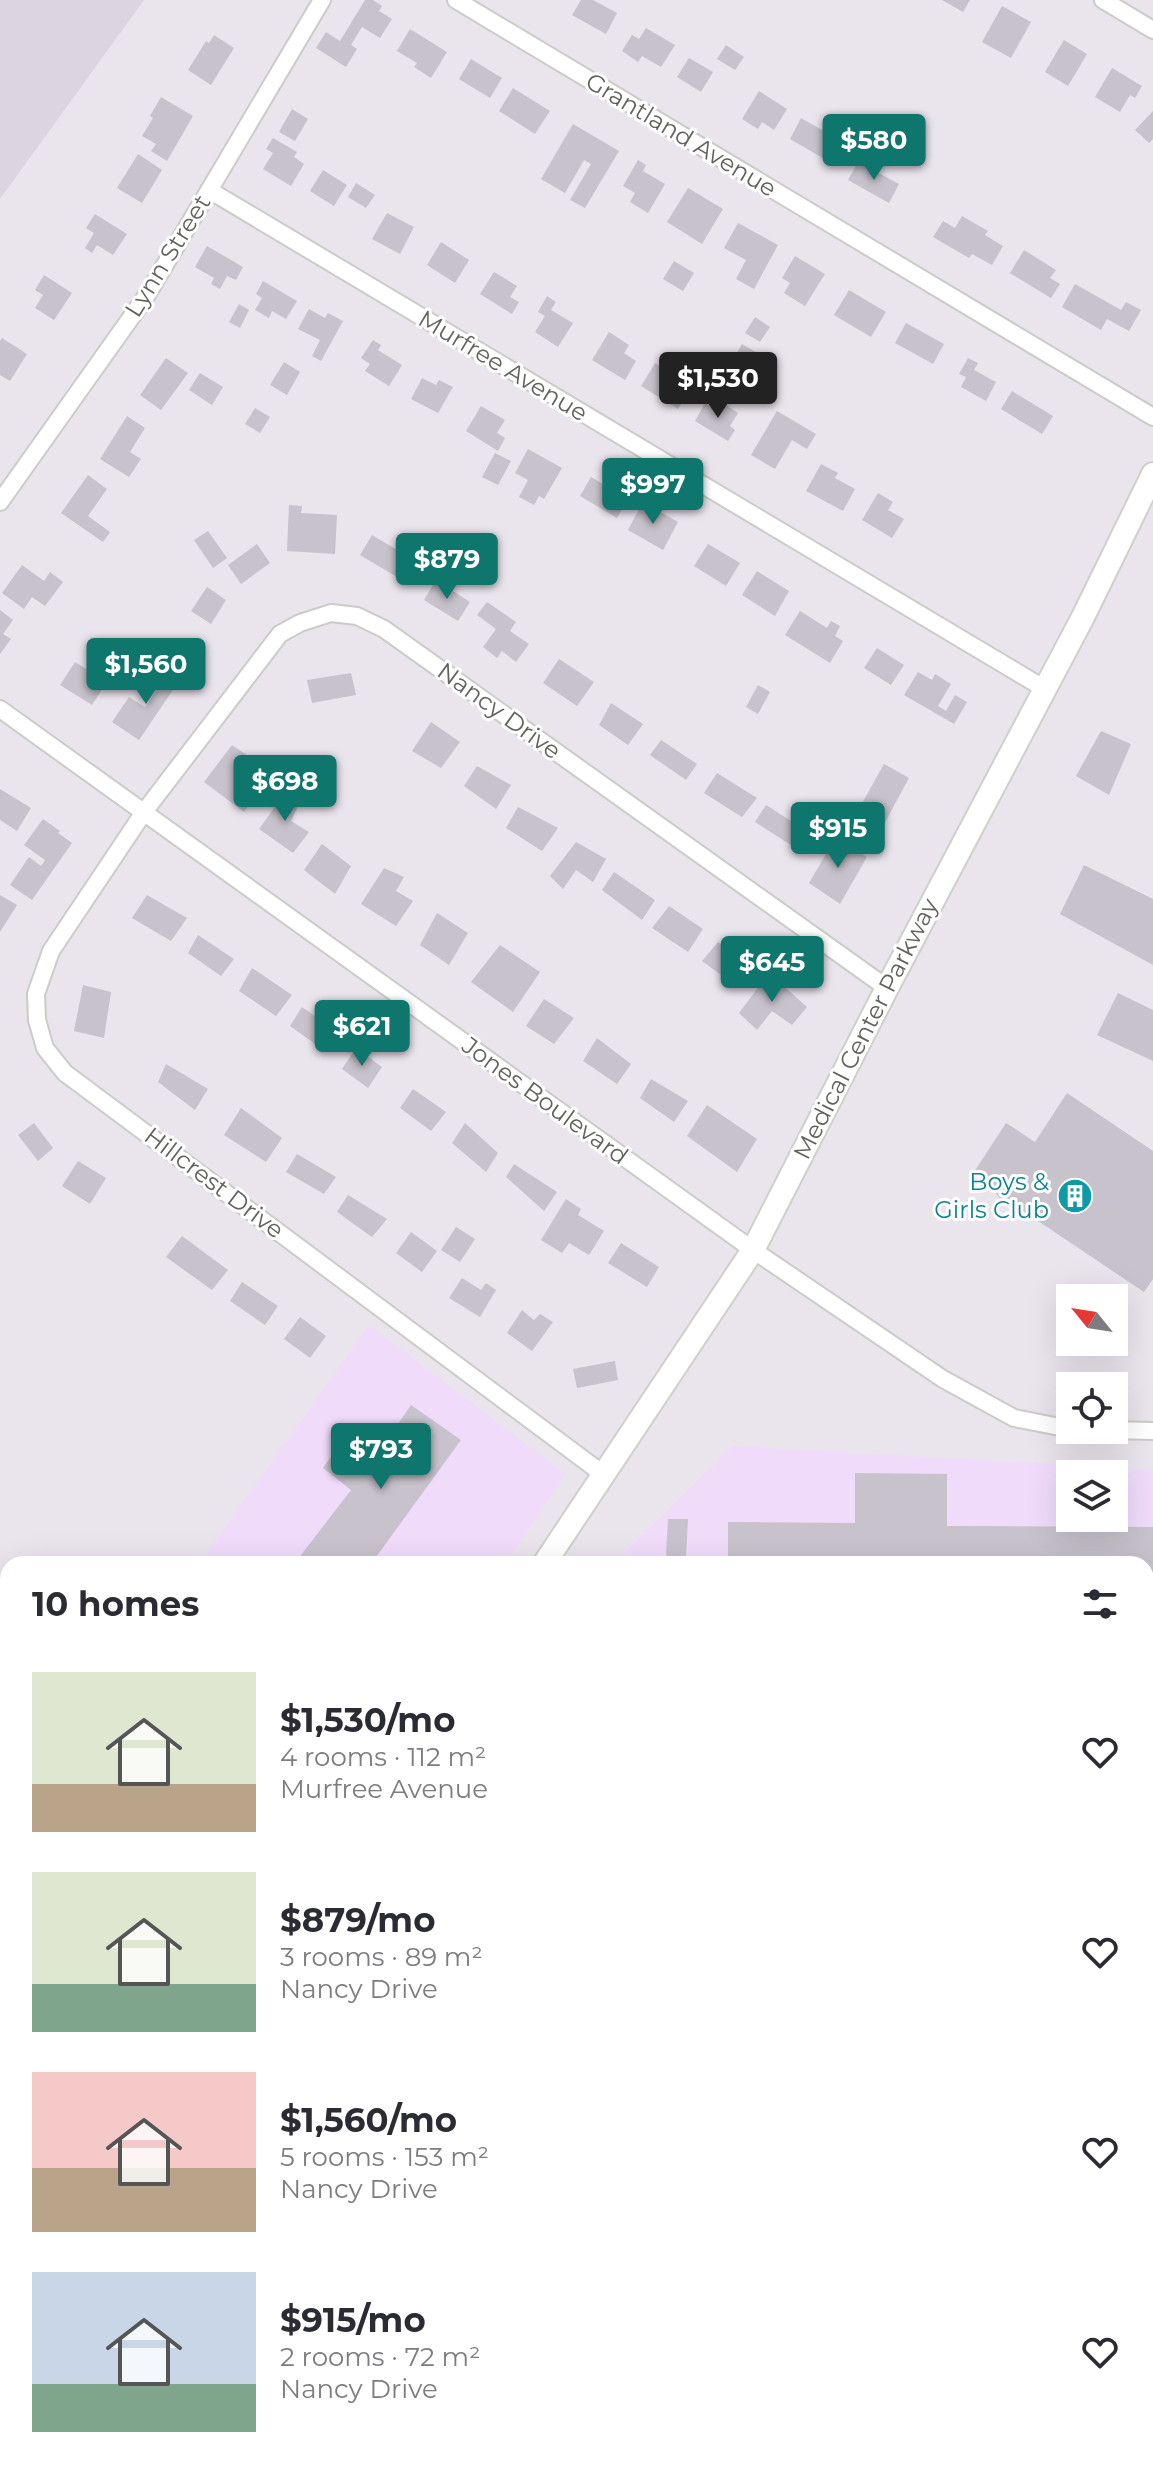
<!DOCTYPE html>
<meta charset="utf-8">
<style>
body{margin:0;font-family:Montserrat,sans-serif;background:#f2f2f3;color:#2b2b33;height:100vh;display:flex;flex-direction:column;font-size:30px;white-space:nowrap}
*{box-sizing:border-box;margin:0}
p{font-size:26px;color:#7c7c81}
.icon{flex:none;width:44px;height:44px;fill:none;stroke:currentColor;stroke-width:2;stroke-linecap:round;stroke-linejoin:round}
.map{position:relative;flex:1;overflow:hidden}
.side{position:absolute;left:0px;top:1556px;width:1154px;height:914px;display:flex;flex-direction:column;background:#fff;border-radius:24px 24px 0 0;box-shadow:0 8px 32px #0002}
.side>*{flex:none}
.needle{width:52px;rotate:300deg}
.fabs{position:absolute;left:1056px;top:1284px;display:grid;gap:16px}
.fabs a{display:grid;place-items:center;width:72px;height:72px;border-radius:0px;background:#fff;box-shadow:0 8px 32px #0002;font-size:40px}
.price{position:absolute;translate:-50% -68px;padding:0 18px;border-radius:8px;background:#0f766e;color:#fff;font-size:26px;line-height:52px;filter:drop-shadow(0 2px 4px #0008)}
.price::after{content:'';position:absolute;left:50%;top:48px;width:24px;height:18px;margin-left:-12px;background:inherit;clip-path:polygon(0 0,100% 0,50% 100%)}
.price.active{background:#222;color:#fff}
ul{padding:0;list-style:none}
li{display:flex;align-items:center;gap:24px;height:200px;padding:0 32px}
li span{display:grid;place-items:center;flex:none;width:224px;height:160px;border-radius:0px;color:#555}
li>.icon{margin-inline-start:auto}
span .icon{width:96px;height:96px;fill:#fffc;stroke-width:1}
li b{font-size:34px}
h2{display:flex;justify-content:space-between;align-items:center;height:96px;padding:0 32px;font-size:34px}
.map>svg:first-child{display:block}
.commercial{fill:#f0dbfb;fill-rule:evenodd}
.industrial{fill:#d9d6dc}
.education{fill:#dcd5e0}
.building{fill:#c7c2cb}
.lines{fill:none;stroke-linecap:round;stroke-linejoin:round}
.street-casing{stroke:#cacdc7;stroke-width:20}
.secondary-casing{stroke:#cdd1c9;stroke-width:26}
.primary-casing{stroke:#b363e7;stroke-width:28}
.street{stroke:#fff;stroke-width:16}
.secondary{stroke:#fff;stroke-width:22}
.primary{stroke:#e4adf9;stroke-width:24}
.labels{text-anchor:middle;stroke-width:6;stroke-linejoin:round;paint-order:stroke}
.street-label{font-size:24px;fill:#60635c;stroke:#fff}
.culture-label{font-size:24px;fill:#0d838f;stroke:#fff;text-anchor:end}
</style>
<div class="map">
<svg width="1153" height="2469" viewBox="0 0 1153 2469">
<rect width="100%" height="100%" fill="#eae4ed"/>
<path class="commercial" d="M369,1325L565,1474L505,1564H199Z
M733,1446L1153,1470V1843H1146V1564H614ZM1070,1474H1114V1518H1070Z
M0,1930H8V2012L0,2010Z
M1146,1931H1153V2324L1146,2325Z
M82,2462H279L281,2469H83Z"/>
<path class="industrial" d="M1153,2446V2469H1047L1079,2462H1146V2447Z"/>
<path class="education" d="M0,0H144L0,199Z"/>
<path class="building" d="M365,0H373L382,6L379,11L392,19L380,38L362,27L351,45L357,49L346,67L316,48L326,32L340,41Z
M581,0H593L617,13L606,34L572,15Z
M942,0H970L963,12Z
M1002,6L1031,22L1011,58L982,42Z
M646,28L675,45L661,67L642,56L638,62L622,51L632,35L639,39Z
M410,29L447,52L431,78L414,67L417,63L397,51Z
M214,35L234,48L211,85L188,70L206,41L209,43Z
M1064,40L1087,54L1068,86L1045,72Z
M726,45L744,57L735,70L717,59Z
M689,58L713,72L701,92L677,77Z
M471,59L502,78L490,98L459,79Z
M1112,68L1142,86L1135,98L1130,95L1120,112L1095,97Z
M513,88L550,111L535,134L499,111Z
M759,91L787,109L774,130L762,122L758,129L742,119Z
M161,97L193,116L167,161L151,151L156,144L142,136L153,118L150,116Z
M292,109L308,119L295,141L279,132Z
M1153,111V139L1149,143L1135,130Z
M801,118L838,139L826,160L790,139Z
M573,124L619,151L585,208L570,200L591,164L584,160L565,193L541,179Z
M273,138L297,152L294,157L304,164L291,186L263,169L273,153L266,149Z
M138,154L162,170L142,203L117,188Z
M638,160L646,165L643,171L665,184L648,213L630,202L635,193L623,186Z
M858,162L899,184L889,203L848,180Z
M323,170L347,185L334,206L310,191Z
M356,183L375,195L366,208L348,197Z
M688,188L723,209L702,244L667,222Z
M387,213L414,227L400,254L372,239Z
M95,214L127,234L113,255L97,245L92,253L85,248L94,233L86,228Z
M962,216L988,231L985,235L1003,246L992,265L972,254L969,258L933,237L943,221L955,228Z
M738,223L778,245L754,289L736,279L746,260L724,248Z
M441,242L469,260L455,283L427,265Z
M207,246L243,267L236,280L227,276L220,289L211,284L214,278L195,267Z
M1024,250L1056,270L1050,278L1060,284L1051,298L1010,273Z
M795,256L825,274L805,306L784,293L790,283L782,278Z
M674,261L694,273L683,291L663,279Z
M494,272L517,286L510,297L519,302L512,314L480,294Z
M44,275L72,293L54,320L35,308L43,295L35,290Z
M263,281L297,301L286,319L272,311L269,318L255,310L262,298L256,294Z
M1075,284L1121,310L1126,302L1141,310L1129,331L1107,319L1101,330L1062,307Z
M849,290L886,312L871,337L834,315Z
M547,296L556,302L551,310L573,323L558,347L535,332L545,316L538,312Z
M239,304L249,310L240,328L229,322Z
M309,309L325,318L328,313L343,321L321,361L312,356L320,340L298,329Z
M755,317L770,327L760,342L745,333Z
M906,323L944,344L933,364L895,343Z
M609,332L629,345L624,353L636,361L625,380L592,360Z
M2,338L27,354L10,381L0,375V341Z
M373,340L381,345L378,350L402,365L389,386L365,371L370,364L361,358Z
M742,344L764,357L746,386L725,373Z
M166,358L188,373L161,410L140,395Z
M968,358L978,363L974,370L996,382L986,401L961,387L966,377L959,374Z
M284,362L300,372L287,395L270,385Z
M655,363L693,386L678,409L641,386Z
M200,373L223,387L212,405L189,390Z
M422,378L436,385L439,380L453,387L438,413L411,399Z
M1012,391L1053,416L1042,434L1001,409Z
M705,403L719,411L723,403L738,413L730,426L735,430L728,441L695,421Z
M481,406L505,420L497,433L505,438L498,451L466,431Z
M255,408L270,417L260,433L245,424Z
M777,411L816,434L807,449L792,440L775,469L751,455Z
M127,416L145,428L130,452L141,459L129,477L100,459Z
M528,449L562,468L544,499L539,496L534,505L519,497L528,480L515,473Z
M495,453L511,461L498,485L482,477Z
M821,464L838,473L835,478L855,489L843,511L806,491Z
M88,475L107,489L88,516L110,532L103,542L61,513Z
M591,477L628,499L617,518L580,496Z
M878,493L893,502L888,510L904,519L892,538L862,520Z
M643,502L678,522L663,550L628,530Z
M289,505L302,506L301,513L337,515L335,554L287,551Z
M208,531L227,558L213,568L194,540Z
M372,535L414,560L402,580L360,555Z
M257,544L270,563L241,584L228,565Z
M708,544L740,563L726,586L694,566Z
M22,565L44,581L50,572L63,582L45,606L32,597L24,609L2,593Z
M757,571L789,591L775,616L742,595Z
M436,580L470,602L458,621L424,600Z
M207,587L226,600L211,624L191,611Z
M487,602L516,622L510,631L529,644L516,662L502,651L497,658L483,647L496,629L477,615Z
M0,610L13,620L3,634L11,639L0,654Z
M800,611L827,628L831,621L840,626L835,636L843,641L830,663L785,635Z
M877,648L904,665L891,685L864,668Z
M559,659L594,682L577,706L543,683Z
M75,662L91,672L97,664L112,674L92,705L60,685Z
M157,666L179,681L139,740L112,722L129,697L145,707L160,685L150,678Z
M918,672L932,680L935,674L951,684L938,706L946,711L955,695L967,702L954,724L904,695Z
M351,673L356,695L312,703L307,680Z
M758,685L770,692L758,714L746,707Z
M611,703L643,724L628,745L599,725Z
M431,722L460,742L441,768L412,751Z
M1101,731L1131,744L1109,795L1076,776Z
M661,740L697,764L686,780L650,755Z
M232,745L271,772L244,812L204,782Z
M884,764L909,778L882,828L856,814Z
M477,766L511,785L496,809L464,786Z
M717,773L757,798L742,817L704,793Z
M0,789L31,808L17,831L0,820Z
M287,790L302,798L291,821L309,832L293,853L259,829Z
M766,805L813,835L797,849L755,822Z
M518,807L558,828L542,851L506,828Z
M43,819L60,831L58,833L72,843L32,900L10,885L29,857L41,866L45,860L24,845Z
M836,837L867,857L840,904L809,883Z
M576,842L606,859L593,882L576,870L563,889L550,876Z
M322,844L351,866L335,894L304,870Z
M1084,865L1153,899V965L1060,914Z
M384,868L404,877L396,891L413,901L396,926L361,904Z
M614,872L655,900L642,920L602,890Z
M0,895L17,905L0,932Z
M147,895L187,918L171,941L132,918Z
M669,906L703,929L688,952L652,928Z
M437,913L468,933L449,965L420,945Z
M198,935L234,959L221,976L188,953Z
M718,942L743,960L733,984L702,961Z
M500,945L540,972L513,1012L471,982Z
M252,968L292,995L276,1016L239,991Z
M769,973L807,1007L792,1025L772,1011L757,1030L739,1013Z
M83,985L111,992L104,1038L74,1031Z
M1118,993L1153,1010V1061L1097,1035Z
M544,999L574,1018L554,1044L526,1026Z
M302,1007L330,1027L318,1046L290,1026Z
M597,1038L631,1064L617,1084L583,1061Z
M356,1048L382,1067L368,1088L342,1069Z
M166,1064L208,1089L195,1110L158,1082Z
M651,1079L688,1101L674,1122L640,1098Z
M413,1089L446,1112L431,1131L400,1108Z
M1067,1093L1153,1151V1279L1144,1292L1008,1201L1005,1207L994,1190L972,1175L1006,1123L1035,1142Z
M707,1105L757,1139L737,1172L687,1136Z
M241,1108L282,1138L266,1162L224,1135Z
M34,1123L53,1148L38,1161L18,1135Z
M465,1123L498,1153L486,1172L452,1143Z
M297,1154L336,1177L324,1194L286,1172Z
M78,1161L106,1178L90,1204L62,1186Z
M514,1164L557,1192L544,1211L506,1177Z
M348,1195L387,1219L372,1237L337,1212Z
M566,1199L581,1209L578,1215L604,1231L589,1255L569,1243L562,1253L541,1240Z
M456,1227L475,1239L460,1262L441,1250Z
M411,1232L437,1251L422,1272L396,1253Z
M182,1236L228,1270L212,1290L166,1257Z
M621,1243L659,1267L647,1287L608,1263Z
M462,1278L481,1290L486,1283L496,1290L480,1317L449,1298Z
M242,1282L278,1306L265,1325L230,1301Z
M522,1310L534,1320L540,1314L553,1322L532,1351L507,1333Z
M300,1317L326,1336L310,1358L284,1339Z
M615,1361L618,1380L577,1388L573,1369Z
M411,1405L461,1440L371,1564H313L301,1555L351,1490L323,1468L335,1451L365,1472Z
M855,1473L947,1474V1526L1153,1527V1645H1146V1564H1014V1558H995V1564H728V1522L855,1523Z
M668,1519H688L686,1558L666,1557Z
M1153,1957V1994L1146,1995V1958Z
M1153,2134V2169H1152L1146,2136Z
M8,2149V2176H7L1,2151Z
M1153,2176V2225L1146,2236V2188Z
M506,2462H554L556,2469H507Z
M584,2462H810V2463L785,2469H585Z"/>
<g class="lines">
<defs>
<path id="street" d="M456,0L1153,417
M1103,0L1153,30
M209,190L1045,689
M0,502L147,295L322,0
M0,709L753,1250L943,1379L1014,1418L1070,1429
M1108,1430L1153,1431
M603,1474L65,1073L45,1048L37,1020L36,994L51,951L144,812L280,634L300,623L331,613L357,616L384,629L887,988
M1146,2030L1153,2029
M1146,2429L1153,2428
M309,2462L311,2469
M856,2462L857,2469
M974,2469L1004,2462"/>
<path id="secondary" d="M544,1564L753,1250L887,988L1083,617L1153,474
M0,2328L8,2333
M9,2469L16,2462"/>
<path id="primary" d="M0,1871H8
M1146,1891H1153
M0,1909H8"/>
</defs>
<use href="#street" class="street-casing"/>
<use href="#secondary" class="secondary-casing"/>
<use href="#primary" class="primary-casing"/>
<use href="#street" class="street"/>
<use href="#secondary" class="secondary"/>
<use href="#primary" class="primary"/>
</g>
<defs>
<symbol id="building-disc" viewBox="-11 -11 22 22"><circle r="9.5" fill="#0f9aa8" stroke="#fff"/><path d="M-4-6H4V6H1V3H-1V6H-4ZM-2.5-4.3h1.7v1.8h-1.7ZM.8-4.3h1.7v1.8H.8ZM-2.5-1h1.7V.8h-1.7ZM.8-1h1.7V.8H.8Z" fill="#fff"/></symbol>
</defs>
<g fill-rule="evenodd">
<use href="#building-disc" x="1055" y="1176" width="40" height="40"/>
</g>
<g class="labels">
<g class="street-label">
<text transform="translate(681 135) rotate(31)" y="8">Grantland Avenue</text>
<text transform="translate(168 256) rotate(-58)" y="8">Lynn Street</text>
<text transform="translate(503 366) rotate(31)" y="8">Murfree Avenue</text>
<text transform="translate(499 711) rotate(36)" y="8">Nancy Drive</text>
<text transform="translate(866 1029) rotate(-63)" y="8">Medical Center Parkway</text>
<text transform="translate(545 1101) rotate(36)" y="8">Jones Boulevard</text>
<text transform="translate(214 1183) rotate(37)" y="8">Hillcrest Drive</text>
</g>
<g class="culture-label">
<text x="1049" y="1190">Boys &amp;<tspan x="1049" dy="28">Girls Club</tspan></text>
</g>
</g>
</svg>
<div class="fabs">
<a><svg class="needle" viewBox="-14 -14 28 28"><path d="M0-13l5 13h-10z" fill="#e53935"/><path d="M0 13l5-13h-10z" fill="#7c7c81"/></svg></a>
<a><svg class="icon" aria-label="locate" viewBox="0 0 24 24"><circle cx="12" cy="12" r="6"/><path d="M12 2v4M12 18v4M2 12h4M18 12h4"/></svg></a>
<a><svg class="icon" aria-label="layers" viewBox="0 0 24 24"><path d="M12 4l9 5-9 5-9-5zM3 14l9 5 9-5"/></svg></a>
</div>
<b class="price" style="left:874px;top:182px">$580</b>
<b class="price active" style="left:718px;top:420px">$1,530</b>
<b class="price" style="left:653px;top:526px">$997</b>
<b class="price" style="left:447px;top:601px">$879</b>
<b class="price" style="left:146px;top:706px">$1,560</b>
<b class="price" style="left:285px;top:823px">$698</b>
<b class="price" style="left:838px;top:870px">$915</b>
<b class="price" style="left:772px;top:1004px">$645</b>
<b class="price" style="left:362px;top:1068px">$621</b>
<b class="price" style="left:381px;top:1491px">$793</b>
<section class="side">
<h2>10 homes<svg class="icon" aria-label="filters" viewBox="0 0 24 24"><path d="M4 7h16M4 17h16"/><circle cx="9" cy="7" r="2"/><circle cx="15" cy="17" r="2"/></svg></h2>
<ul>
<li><span style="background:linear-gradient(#dfe7d0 70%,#b9a48a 0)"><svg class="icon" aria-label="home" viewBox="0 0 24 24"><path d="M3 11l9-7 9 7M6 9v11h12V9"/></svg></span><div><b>$1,530/mo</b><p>4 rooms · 112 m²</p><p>Murfree Avenue</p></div><svg class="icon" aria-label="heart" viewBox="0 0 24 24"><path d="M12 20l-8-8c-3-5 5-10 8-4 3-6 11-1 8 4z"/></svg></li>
<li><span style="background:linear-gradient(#dfe7d0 70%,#7fa58c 0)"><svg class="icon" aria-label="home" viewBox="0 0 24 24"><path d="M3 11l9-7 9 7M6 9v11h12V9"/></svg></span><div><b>$879/mo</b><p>3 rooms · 89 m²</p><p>Nancy Drive</p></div><svg class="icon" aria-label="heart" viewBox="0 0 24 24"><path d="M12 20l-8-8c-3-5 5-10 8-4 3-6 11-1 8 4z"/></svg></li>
<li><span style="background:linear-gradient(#f6c9c9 60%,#b9a48a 0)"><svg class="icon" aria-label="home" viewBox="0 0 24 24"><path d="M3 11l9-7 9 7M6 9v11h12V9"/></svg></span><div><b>$1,560/mo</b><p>5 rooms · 153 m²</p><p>Nancy Drive</p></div><svg class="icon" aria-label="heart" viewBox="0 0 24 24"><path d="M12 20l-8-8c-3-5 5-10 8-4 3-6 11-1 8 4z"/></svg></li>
<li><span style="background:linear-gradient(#c9d6e8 70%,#7fa58c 0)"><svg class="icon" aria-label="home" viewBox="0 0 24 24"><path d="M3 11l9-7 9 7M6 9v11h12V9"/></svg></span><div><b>$915/mo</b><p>2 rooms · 72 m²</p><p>Nancy Drive</p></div><svg class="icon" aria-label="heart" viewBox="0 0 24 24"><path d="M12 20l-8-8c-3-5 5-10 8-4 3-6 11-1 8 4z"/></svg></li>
</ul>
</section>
</div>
